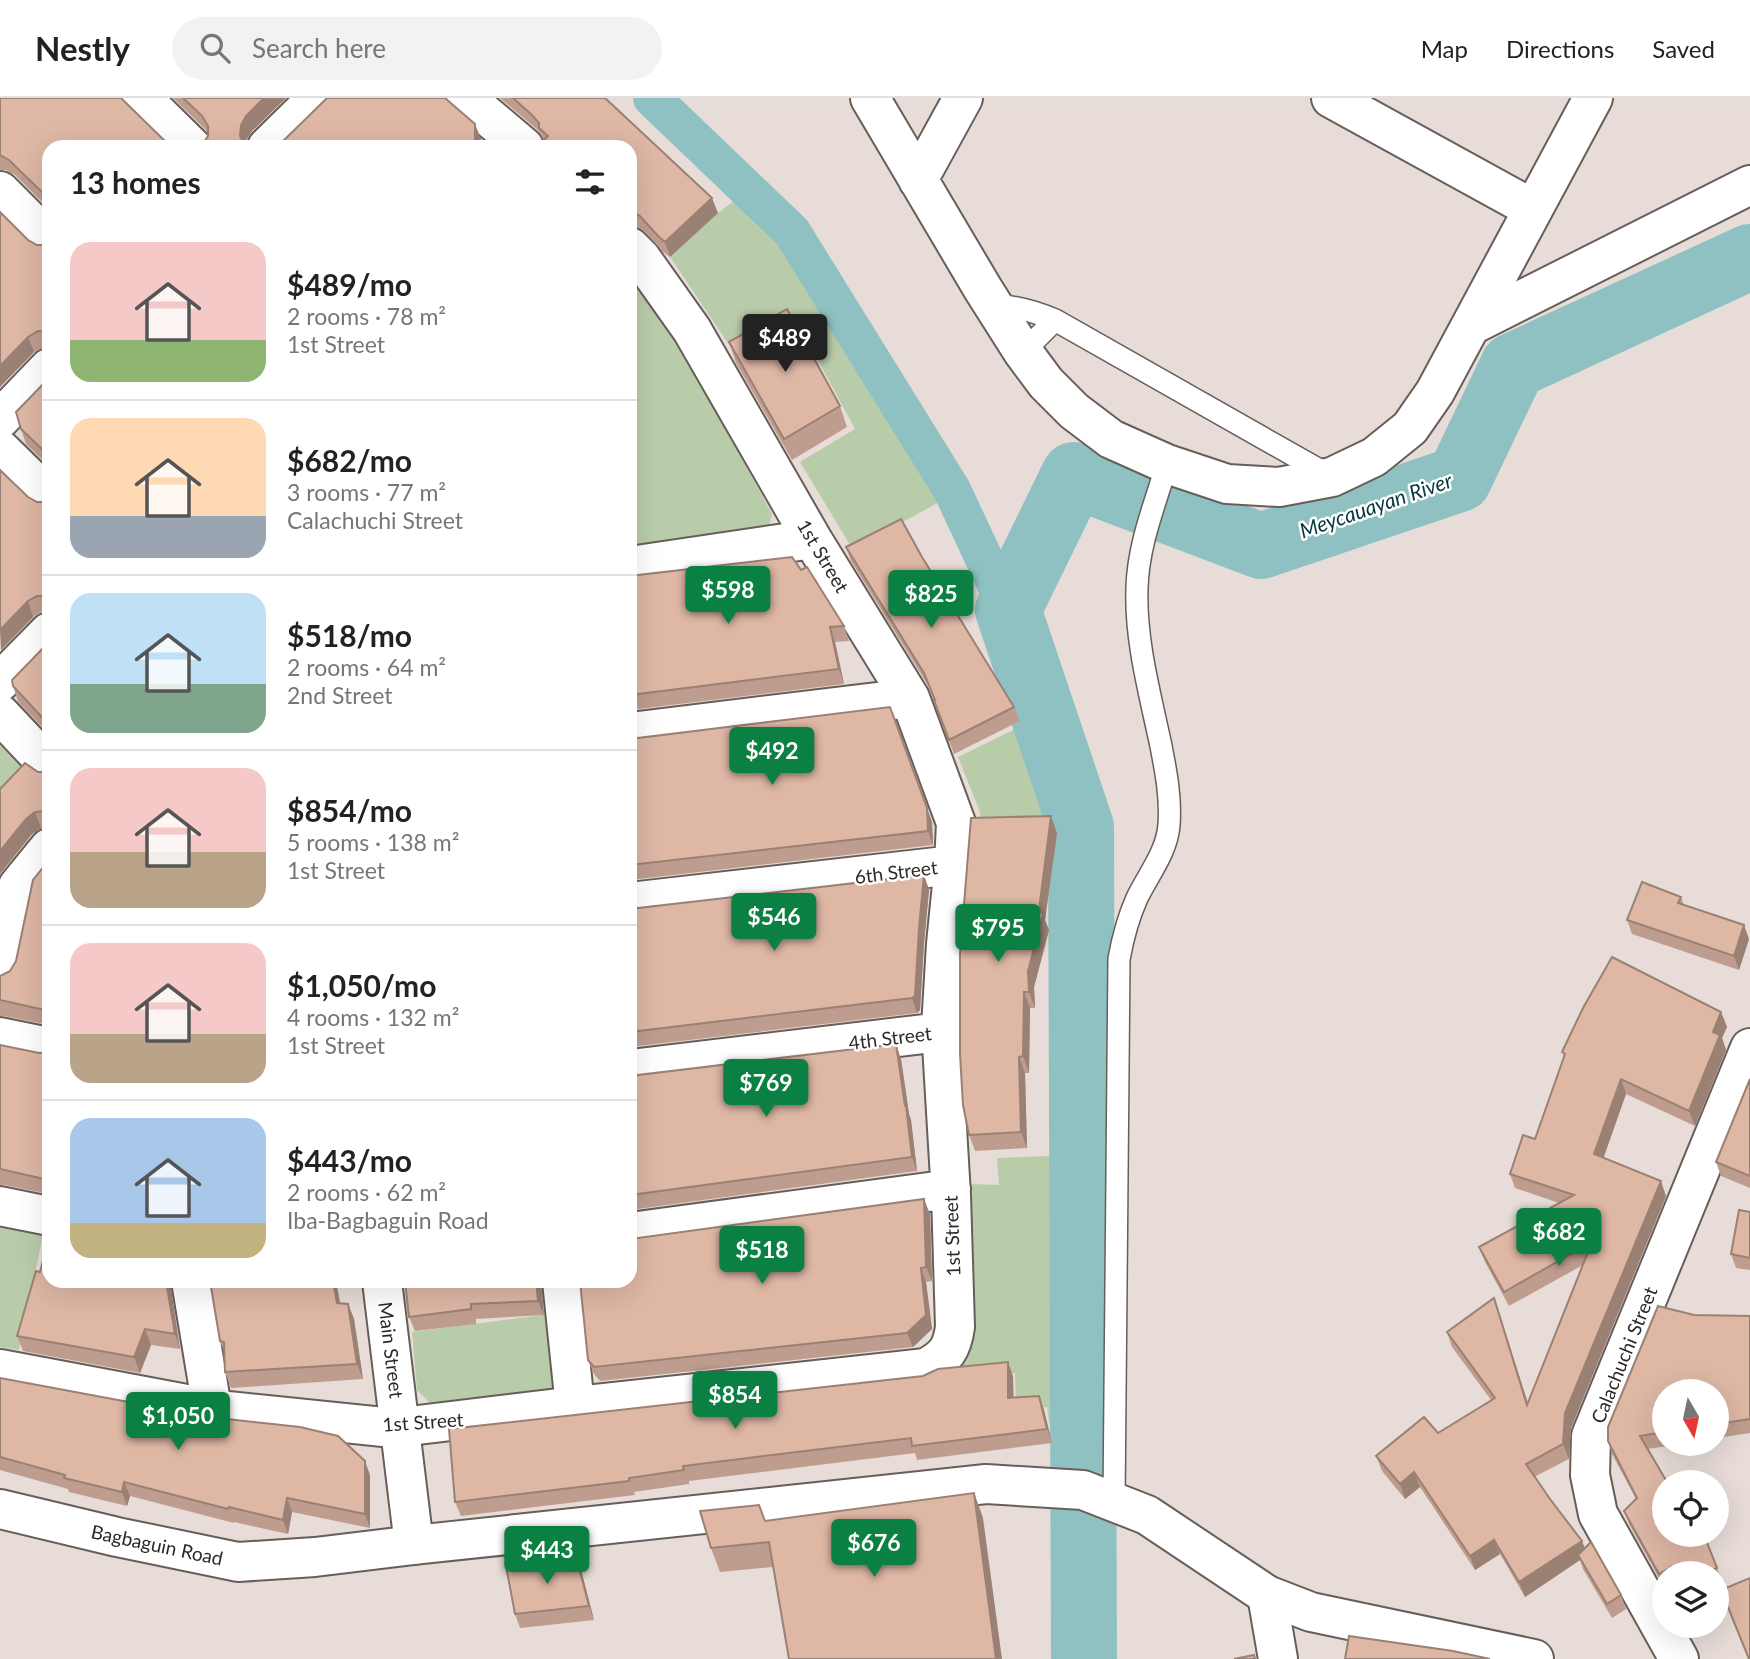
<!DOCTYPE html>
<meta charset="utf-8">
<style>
body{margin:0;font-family:Lato,sans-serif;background:#f2f2f2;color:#222;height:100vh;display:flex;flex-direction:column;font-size:26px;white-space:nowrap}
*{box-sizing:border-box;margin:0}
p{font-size:23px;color:#767676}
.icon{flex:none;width:38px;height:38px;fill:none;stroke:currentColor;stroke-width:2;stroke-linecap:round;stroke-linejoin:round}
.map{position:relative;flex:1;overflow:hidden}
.panel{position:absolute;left:42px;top:42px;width:595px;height:1148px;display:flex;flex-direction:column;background:#fff;border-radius:21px;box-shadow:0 7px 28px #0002}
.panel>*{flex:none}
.needle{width:46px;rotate:171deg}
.fabs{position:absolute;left:1652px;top:1281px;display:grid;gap:14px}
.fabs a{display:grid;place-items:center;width:77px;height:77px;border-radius:50%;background:#fff;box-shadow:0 7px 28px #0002;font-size:35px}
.price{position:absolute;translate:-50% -60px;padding:0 16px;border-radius:7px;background:#0b8043;color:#fff;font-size:23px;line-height:46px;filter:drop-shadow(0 2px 4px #0008)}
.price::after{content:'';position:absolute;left:50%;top:42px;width:21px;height:16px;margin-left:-10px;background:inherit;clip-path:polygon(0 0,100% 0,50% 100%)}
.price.selected{background:#222;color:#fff}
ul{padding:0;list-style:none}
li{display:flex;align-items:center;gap:21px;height:175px;padding:0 28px}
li+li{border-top:2px solid #e0e0e0}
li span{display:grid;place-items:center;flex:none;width:196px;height:140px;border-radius:21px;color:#555}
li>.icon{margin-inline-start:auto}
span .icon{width:84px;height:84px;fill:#fffc;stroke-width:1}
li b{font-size:30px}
h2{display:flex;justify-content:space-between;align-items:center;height:84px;padding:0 28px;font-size:30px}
header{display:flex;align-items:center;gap:42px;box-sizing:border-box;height:98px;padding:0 35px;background:#fff;border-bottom:2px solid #e0e0e0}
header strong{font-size:33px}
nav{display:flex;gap:38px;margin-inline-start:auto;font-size:24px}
.search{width:490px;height:63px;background:#f2f2f2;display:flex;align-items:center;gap:18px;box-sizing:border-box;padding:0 24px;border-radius:38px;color:#767676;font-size:26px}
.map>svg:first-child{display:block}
.green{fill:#b9ccaa}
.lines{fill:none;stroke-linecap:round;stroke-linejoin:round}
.canal{stroke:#8fc1c3;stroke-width:38}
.river{stroke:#8fc1c3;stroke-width:66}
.service-casing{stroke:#675e59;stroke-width:24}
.minor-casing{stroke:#675e59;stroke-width:42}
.tertiary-casing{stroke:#675e59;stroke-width:42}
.service{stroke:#fff;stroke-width:21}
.minor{stroke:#fff;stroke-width:38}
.tertiary{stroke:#fff;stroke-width:38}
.wall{fill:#bf9d8e}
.shaded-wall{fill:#9b8074}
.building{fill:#deb7a5;stroke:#9b8074;stroke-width:2}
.labels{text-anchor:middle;stroke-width:5;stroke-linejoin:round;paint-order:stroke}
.street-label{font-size:19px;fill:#2c2826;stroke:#fff}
.water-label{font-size:21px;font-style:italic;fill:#06383a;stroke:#fff}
</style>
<header>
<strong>Nestly</strong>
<div class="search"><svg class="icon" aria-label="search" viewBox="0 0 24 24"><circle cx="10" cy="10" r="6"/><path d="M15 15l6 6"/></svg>Search here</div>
<nav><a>Map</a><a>Directions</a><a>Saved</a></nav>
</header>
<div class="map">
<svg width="1750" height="1561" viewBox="0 0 1750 1561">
<rect width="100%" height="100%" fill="#e7dcd7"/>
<path class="green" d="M743,96L788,139L948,399L853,452L800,364L855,331L797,223L736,257L670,159L718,115Z
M630,171L678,243L772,416L769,429L630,453Z
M1025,626L1056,677L1066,734L979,736L980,714L958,659Z
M0,638L32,671L0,704Z
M1076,1057L1078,1358L1053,1352L1047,1309L1016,1312L1015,1275L934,1284L975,1236L971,1086L999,1087L997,1060Z
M0,1117L45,1127L19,1252L0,1249Z
M550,1216L557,1296L435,1310L417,1292L412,1234Z"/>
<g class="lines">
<path class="canal" d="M652,0L792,134L952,392L1008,512"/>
<path class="river" d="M1084,1561L1081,729L1008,512L1074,377L1261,448L1459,381L1513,268L1750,159"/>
<defs>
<path id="service" d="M993,207C1016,208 1034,213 1055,222L1330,378
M1023,254L1055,222
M1114,1404L1119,861C1123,839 1128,820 1137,800C1148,777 1167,754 1169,727C1171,699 1166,674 1161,648C1150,596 1135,542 1137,490C1138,447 1155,406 1167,366"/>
<path id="minor" d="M142,0L192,49
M466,0L524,49
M870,0L983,191L1023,254L1046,285L1074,313L1111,341L1167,366L1227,386L1279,389L1332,379L1374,359L1410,330L1435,294L1593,0
M1331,0L1533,111
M267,49L317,0
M918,82L963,0
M0,93L49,142
M1472,227L1750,87
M0,321L49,270
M0,351L49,399
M630,468L812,441
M0,584L49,534
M0,616L49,668
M630,634L910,600
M630,804L954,767
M0,873L18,788L49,750
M0,939L49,949
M630,971L941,934
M0,1108L49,1118
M630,1134L951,1091
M191,1183L212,1310
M382,1183L414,1447
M562,1183L575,1308
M0,1271L218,1312L393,1330L575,1308L926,1270C946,1259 952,1251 955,1229L951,1097L941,930L946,846L954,767L956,725L910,600L812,441L692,232L641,160L630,149
M1267,1497L1278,1561
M1679,1561L1598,1416L1590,1377L1591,1338L1750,950"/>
<path id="tertiary" d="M0,1411L117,1439L238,1464L315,1459L414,1447L986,1386L1083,1392L1147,1417L1267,1497L1311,1514L1534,1561"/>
</defs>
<use href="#service" class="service-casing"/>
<use href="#minor" class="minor-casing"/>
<use href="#tertiary" class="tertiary-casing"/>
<use href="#service" class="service"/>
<use href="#minor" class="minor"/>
<use href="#tertiary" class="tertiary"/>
</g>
<path class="wall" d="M0,0L49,49V111L15,77L6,72H0Z
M173,0H286L252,33L246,42V49L202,48L208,38V34Z
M500,0H605L718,115L670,159L663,154L645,134L636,128H630V49L544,43L538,32Z
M0,114L28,142L37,147H49V249H44L34,254L0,289Z
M729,244L840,308L847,329L792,362L736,265Z
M49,280V368L26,346L21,331Z
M0,372L28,399L37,404H49V513H42L33,519L1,552Z
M846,449L922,459L1014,609L1020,623L954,656L929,589L851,463Z
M801,472L844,528L849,543L835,544L844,586L630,612V478Z
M49,544V636L18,604L13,588Z
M630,641L932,724L933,747L630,782Z
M38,674H49V729L41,730L32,736L0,776V691Z
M1057,735L1045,822L1049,832L1034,889L1035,910H1030L1029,975H1025L1027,1050L975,1053L969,1037Z
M49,762V927L4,918H0V878L10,873L16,863Z
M924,777L929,792L924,845L920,912L917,915L630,949V811Z
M1681,799L1684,807L1749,841L1739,872L1632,836L1627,822Z
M1721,914L1727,929L1722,940L1726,952L1695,1028L1626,996L1603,1059L1666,1098L1571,1330L1569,1361L1534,1379L1585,1450L1621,1497L1626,1511L1612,1520L1583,1471L1580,1462L1525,1499L1500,1456L1475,1472L1420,1389L1405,1401L1382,1373L1376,1358L1438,1335L1491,1302L1452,1249L1447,1234L1499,1215L1528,1306L1583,1167L1509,1208L1485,1164L1479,1149L1559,1105L1515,1090L1510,1076L1535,1041L1564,958L1562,954Z
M0,947L39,955L49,954V1096L4,1087H0Z
M901,961L909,1016L911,1022L917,1073L630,1112V978Z
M1750,981V1090L1721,1078L1716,1064Z
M1750,1114V1172L1736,1170L1731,1156Z
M930,1116L932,1183L926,1184L932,1231L913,1249L600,1283L594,1276L588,1262Z
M40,1174L169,1186L180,1251L151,1247L140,1275L23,1253L17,1238Z
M336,1183L340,1205L348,1206L354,1221L363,1281L231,1290L225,1274V1256L220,1243Z
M540,1185L544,1217L476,1221V1226L415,1233L409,1219Z
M1694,1217L1750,1218V1335L1717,1340V1293H1664V1346H1682L1647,1351L1717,1470L1722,1483L1717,1485V1475H1664V1489L1629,1426L1624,1413L1636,1401L1612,1356L1608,1343Z
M1013,1278V1299L1039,1298L1044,1312L1052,1345L917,1362L915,1355L689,1383V1386L634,1394L635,1397L461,1418L455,1404Z
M0,1280L370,1377V1430L292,1414L288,1436L234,1424V1425L130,1398L127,1408L69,1394L68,1391L0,1372Z
M974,1395L983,1420L773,1469L720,1474L711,1450L765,1423Z
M576,1458L581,1472L594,1522L520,1530L515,1516Z"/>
<path class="shaded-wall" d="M264,0H286L252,33L246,42V49L240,38L241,27L246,18Z
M475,26L481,41V49H475Z
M712,100L718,115L670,159L665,144Z
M28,239L34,254L0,289V268Z
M28,503L33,519L1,552L0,532Z
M830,529L835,544L844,586L839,571Z
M927,710L932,724L933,747L928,733Z
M35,714L41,730L32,736L0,776V753L26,721Z
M1051,718L1057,735L1045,822L1049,832L1034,889L1035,910L1029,894L1028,873L1039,812Z
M924,777L929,792L924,845L920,912L917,915L912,900Z
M1744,827L1749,841L1739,872L1734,858Z
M1024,894L1030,910L1029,975L1023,958Z
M1721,914L1727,929L1722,940L1726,952L1695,1028L1689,1013L1713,934Z
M896,946L901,961L909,1016L911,1022L917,1073L912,1059Z
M1019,959L1025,975L1027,1050L1021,1034Z
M1621,981L1626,996L1600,1070L1594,1056Z
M1661,1083L1666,1098L1571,1330L1569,1361L1563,1346L1565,1315Z
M924,1101L930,1116L932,1183L926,1169Z
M921,1170L926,1184L932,1231L913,1249L907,1235Z
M166,1183H170L180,1251L175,1236Z
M333,1183H336L343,1221L337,1205Z
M536,1183H541L544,1217L538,1203Z
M1494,1200L1499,1215L1533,1321L1527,1307Z
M348,1206L354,1221L363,1281L357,1266Z
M145,1231L151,1247L140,1275L134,1259Z
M1008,1264L1013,1278L1014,1314L1008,1300Z
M1039,1298L1044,1312L1052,1345L1047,1331Z
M365,1363L370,1377V1430L365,1416Z
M1414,1374L1420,1389L1405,1401L1400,1386Z
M124,1384L130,1398L127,1408L122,1394Z
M974,1395L983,1420L1002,1561H996Z
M287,1400L292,1414L288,1436L283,1422Z
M1494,1442L1500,1456L1475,1472L1470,1458Z
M1582,1443L1588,1458L1578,1457L1580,1462L1525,1499L1519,1484Z
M576,1458L581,1472L594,1522L589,1508Z"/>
<path class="building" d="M0,0H121L171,49H49V101L9,62L0,57Z
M183,0H264L246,18L241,27L240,38L246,49H201L208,38V28L202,18Z
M327,0H445L475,26V49H277Z
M513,0H605L712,100L665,144L658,138L640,118L630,113V49H537L548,38L539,30V25L532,17Z
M0,114L28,142L37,147H49V234L38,233L28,239L0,268Z
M787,211L840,308L784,341L729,244Z
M49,280V358L21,331L16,314Z
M0,372L28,399L37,404H49V498H37L28,503L0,532Z
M901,421L922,459L1014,609L949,642L934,602H935L924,575L846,449Z
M792,459L801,472L807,469L844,528L830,529L839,571L630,597V478Z
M49,544V627L13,588L12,582Z
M890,609L927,710L928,733L630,767V641Z
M25,665L38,674H49V714L46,713L35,714L26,721L0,753V691Z
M1051,718L1039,812L1043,816L1028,873L1029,894H1024L1023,958L1019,959L1021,1034L969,1037L963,1007L960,956V856L971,720Z
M49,762V913L0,902V878L10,873L16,863L33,782Z
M924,777L919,830L915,898L912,900L630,934V811Z
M1642,784L1681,799L1678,805L1744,827L1734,858L1627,822Z
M1612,859L1721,914L1713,934L1720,937L1689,1013L1621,981L1594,1056L1661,1083L1565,1315L1563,1346L1526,1366L1550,1401L1582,1443L1519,1484L1494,1442L1470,1458L1414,1374L1400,1386L1376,1358L1424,1319L1438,1335L1495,1300L1447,1234L1494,1200L1527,1307L1592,1144L1504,1194L1479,1149L1574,1097L1510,1076L1523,1037L1535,1041L1565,956L1562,954L1583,910Z
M896,946L905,1008H906L912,1059L630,1097V978Z
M0,947L39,955L49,954V1082L0,1071Z
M1750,981V1078L1716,1064Z
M924,1101L926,1169L921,1170L926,1217L907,1235L594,1269L588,1262L580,1183H630V1141Z
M1739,1112L1750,1114V1160L1731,1156Z
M49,1140V1183H166L175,1236L145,1231L134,1259L17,1238L36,1173L40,1174Z
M210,1183H333L337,1205L348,1206L357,1266L225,1274L224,1244L220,1243Z
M405,1183H536L538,1203L471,1206V1211L409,1219Z
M1658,1208L1694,1217L1750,1218V1321L1717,1326V1293H1664V1334L1640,1338L1667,1384H1664V1437H1699L1700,1438L1704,1437L1717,1470L1704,1475H1674L1671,1469L1659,1476L1624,1413L1637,1400L1608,1343V1329Z
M1008,1264V1300L1039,1298L1047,1331L912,1348L911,1340L683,1368L684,1372L629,1380V1383L455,1404L449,1331L923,1278L938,1271Z
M0,1280L209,1319L300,1329L338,1338L365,1363V1416L287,1400L283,1422L229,1409L228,1411L124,1384L122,1394L64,1380L65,1377L0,1359Z
M974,1395L996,1561H789L769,1444L711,1450L700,1413L759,1407L765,1423Z
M1591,1444L1621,1497L1607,1506L1578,1457Z
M576,1458L589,1508L515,1516L506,1468Z
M1750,1480V1561H1749L1721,1492Z
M1349,1538L1453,1553L1490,1561H1345Z
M1254,1557L1255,1561H1234Z"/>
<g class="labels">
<g class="street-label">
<text transform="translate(823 458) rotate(59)" y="7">1st Street</text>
<text transform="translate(896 774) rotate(-7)" y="7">6th Street</text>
<text transform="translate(890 940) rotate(-7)" y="7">4th Street</text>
<text transform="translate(952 1138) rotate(-92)" y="7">1st Street</text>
<text transform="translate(391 1252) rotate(83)" y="7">Main Street</text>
<text transform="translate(1624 1257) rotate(-68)" y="7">Calachuchi Street</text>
<text transform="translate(423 1324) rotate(-4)" y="7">1st Street</text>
<text transform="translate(157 1447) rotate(12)" y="7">Bagbaguin Road</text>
</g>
<g class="water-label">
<text transform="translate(1376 408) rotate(-19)" y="7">Meycauayan River</text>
</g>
</g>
</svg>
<div class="fabs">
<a><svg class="needle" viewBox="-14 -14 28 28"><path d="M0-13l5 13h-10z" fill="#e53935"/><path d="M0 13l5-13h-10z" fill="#767676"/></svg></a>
<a><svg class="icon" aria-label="locate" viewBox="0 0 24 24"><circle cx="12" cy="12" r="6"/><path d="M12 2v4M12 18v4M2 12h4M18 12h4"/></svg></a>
<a><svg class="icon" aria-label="layers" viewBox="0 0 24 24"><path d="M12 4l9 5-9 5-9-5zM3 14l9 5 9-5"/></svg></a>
</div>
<b class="price selected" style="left:785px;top:276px">$489</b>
<b class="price" style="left:728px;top:528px">$598</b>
<b class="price" style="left:931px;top:532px">$825</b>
<b class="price" style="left:772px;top:689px">$492</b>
<b class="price" style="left:774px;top:855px">$546</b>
<b class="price" style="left:998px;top:866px">$795</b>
<b class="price" style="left:766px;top:1021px">$769</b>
<b class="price" style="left:1559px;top:1170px">$682</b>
<b class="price" style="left:762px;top:1188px">$518</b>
<b class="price" style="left:735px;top:1333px">$854</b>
<b class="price" style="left:178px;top:1354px">$1,050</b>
<b class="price" style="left:874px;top:1481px">$676</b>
<b class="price" style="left:547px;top:1488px">$443</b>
<section class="panel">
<h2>13 homes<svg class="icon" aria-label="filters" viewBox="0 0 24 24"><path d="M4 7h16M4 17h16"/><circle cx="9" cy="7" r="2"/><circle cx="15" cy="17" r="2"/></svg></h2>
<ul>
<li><span style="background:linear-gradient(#f6c9c9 70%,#8fb573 0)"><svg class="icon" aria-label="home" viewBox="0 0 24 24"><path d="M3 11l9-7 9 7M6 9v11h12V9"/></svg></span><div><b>$489/mo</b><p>2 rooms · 78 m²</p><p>1st Street</p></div></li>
<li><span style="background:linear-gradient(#ffd9b3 70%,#9aa5b1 0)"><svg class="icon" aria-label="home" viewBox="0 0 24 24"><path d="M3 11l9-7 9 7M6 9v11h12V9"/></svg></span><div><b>$682/mo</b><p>3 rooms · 77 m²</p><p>Calachuchi Street</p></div></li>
<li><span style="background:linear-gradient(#bfe0f5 65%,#7fa58c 0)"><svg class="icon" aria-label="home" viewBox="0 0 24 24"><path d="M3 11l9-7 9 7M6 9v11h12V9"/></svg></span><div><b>$518/mo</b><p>2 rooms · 64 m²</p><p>2nd Street</p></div></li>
<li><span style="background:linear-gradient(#f6c9c9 60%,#b9a48a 0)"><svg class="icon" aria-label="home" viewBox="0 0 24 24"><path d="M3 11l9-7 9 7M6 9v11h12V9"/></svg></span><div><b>$854/mo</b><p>5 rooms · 138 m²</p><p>1st Street</p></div></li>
<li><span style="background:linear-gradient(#f6c9c9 65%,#b9a48a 0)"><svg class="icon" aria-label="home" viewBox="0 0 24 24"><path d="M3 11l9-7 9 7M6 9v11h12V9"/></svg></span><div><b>$1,050/mo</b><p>4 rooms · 132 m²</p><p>1st Street</p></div></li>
<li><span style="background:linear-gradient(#a9c7e8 75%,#c2b280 0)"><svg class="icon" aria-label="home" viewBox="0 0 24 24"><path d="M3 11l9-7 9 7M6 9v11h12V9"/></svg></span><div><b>$443/mo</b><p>2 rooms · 62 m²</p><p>Iba-Bagbaguin Road</p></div></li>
</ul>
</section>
</div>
